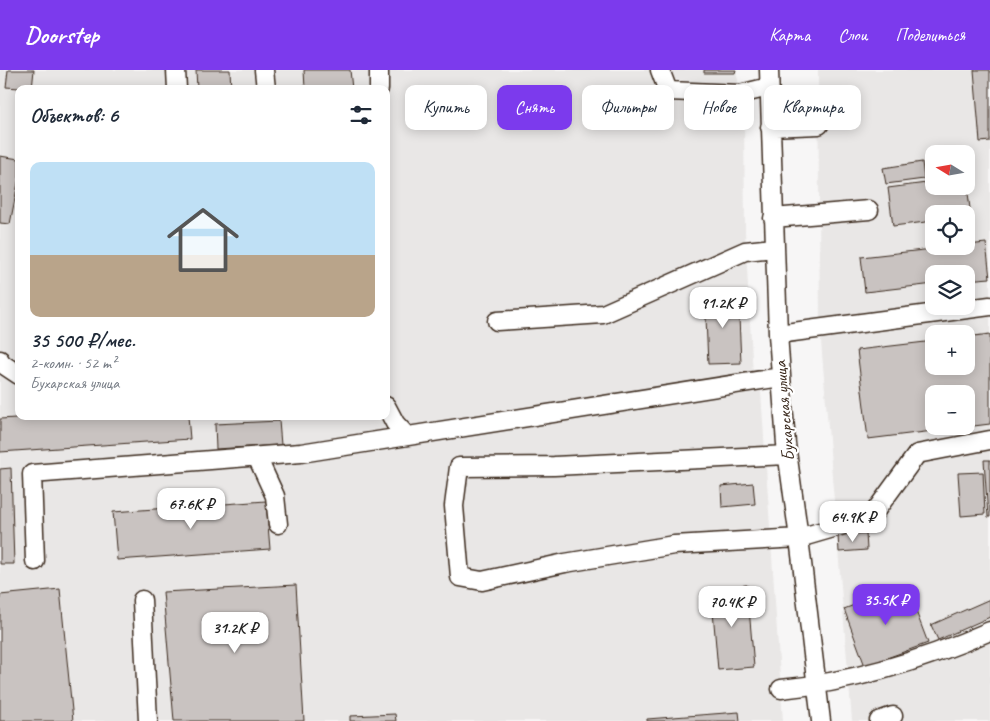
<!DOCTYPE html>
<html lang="ru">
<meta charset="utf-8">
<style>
body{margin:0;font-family:Caveat,sans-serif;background:#f6f6f7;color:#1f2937;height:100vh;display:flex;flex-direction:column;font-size:19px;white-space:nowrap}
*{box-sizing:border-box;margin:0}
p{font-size:16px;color:#747a83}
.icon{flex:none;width:28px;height:28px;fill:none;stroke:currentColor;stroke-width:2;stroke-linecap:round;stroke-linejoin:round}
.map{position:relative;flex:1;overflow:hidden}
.details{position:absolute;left:15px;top:15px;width:375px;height:335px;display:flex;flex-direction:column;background:#fff;border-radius:10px;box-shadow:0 2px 12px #0003}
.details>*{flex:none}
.banner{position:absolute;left:405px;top:15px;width:475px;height:45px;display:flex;gap:10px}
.needle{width:32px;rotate:281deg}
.fabs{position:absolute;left:925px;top:75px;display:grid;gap:10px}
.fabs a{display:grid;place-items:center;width:50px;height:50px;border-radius:10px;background:#fff;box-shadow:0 2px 12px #0003;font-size:25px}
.price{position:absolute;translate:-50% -42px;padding:0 11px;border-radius:10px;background:#fff;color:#222;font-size:16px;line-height:32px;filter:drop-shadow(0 1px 2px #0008)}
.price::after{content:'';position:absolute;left:50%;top:30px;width:15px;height:11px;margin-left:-8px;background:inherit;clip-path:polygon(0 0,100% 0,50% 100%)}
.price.on{background:#7c3aed;color:#fff}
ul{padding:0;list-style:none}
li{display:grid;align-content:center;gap:10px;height:265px;padding:0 15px}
li span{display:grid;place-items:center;height:155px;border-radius:10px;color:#555}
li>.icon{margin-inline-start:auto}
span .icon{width:90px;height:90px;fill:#fffc;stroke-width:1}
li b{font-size:21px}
h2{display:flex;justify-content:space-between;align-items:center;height:60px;padding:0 15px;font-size:21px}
.pill{padding:0 18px;border-radius:10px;background:#fff;box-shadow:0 2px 12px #0003;font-size:18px;line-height:45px}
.pill.on{background:#7c3aed;color:#fff}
header{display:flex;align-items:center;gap:30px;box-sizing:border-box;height:70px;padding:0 25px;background:#7c3aed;color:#fff}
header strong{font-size:24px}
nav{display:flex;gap:28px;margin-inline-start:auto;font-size:18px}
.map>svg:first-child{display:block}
.built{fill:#e9e7e6;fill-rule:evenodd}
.building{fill:#c9c3c1;stroke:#3b2a1e;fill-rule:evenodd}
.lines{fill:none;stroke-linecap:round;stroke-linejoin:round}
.minor-casing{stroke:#3b2a1e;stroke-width:21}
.minor{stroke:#fff;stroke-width:18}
.labels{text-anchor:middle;stroke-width:4.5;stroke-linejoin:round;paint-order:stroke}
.street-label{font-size:18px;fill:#3b2a1e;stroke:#fff}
</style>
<header>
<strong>Doorstep</strong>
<nav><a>Карта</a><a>Слои</a><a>Поделиться</a></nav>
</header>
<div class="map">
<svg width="990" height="651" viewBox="0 0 990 651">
<rect width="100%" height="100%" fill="#f7f6f6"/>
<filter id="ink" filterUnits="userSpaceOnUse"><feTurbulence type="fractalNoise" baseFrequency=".02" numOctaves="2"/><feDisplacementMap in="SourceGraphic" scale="10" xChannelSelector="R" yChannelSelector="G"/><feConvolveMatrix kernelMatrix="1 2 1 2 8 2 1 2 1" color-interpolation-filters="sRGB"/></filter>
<g filter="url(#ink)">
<path class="built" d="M0,0H736L744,42L745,161L753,306L761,322L783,651H0ZM19,19H386V346H19Z
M818,0H990V651H852L820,259ZM934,84H966V116H934ZM934,144H966V176H934ZM934,204H966V236H934ZM934,264H966V296H934ZM934,324H966V356H934Z"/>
<path class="building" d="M8,0H34L32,19L6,17Z
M196,0H230L231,19H197Z
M304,0H350L352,19H305Z
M704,0H736L735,3H704Z
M974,0H990V71L980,72Z
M0,86L19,89V108L10,154L0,153Z
M922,92L924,109L886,114L883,98Z
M966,108L971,146L966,147V144H934V151L893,156L888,118L934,112V116H966Z
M986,173L990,208L966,210V204H934V214L865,222L861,187Z
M738,224L741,293L708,294L705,225Z
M990,264V354L868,369L857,280L934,271V296H966V267ZM934,324H966V356H934Z
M47,346H188L190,369L0,382V349Z
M279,351L281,375L216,379L215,354Z
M984,390H990V447H988Z
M11,398L14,494H0V399Z
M983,402L985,444L961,446L958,403Z
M753,413L755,434L722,437L721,416Z
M266,431L270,479L117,490L113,442Z
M866,463L867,480L839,482L838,465Z
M296,515L304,651H174L163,522Z
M747,515L754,597L718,600L711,518Z
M906,515L928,573L865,596L844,539Z
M60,519L73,651H0V525Z
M990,529V547L938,570L931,555Z
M739,642L740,651H647V649Z
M395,644L396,651H350V646Z"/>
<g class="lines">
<defs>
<path id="minor" d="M176,0L177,19
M264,0L266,19
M660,0L668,21L740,24L769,17
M769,0L778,264L786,374L799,468L821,651
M379,19V0
M770,57L819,55
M773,148L869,140
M497,251L603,244L745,181L774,178
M778,264L990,236
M0,290L1,293L19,305
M386,336L395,353L407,366
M787,385L554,396L459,397L454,436L460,507L482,511L565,493L674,475L799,468L871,447L917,384L990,370
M257,387L275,426L278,454
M35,491L32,404L301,383L781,307
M142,530L148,651
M781,619C853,612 924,590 990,561
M879,651L893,646"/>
</defs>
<use href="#minor" class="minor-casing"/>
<use href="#minor" class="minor"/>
</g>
</g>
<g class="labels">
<g class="street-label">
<text transform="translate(784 341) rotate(-95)" y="6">Бухарская улица</text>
</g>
</g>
</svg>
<div class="fabs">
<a><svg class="needle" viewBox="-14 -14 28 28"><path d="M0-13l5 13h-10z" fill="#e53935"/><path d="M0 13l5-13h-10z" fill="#747a83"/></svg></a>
<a><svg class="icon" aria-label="locate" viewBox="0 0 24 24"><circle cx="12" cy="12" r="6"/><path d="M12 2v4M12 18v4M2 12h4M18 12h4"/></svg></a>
<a><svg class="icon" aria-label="layers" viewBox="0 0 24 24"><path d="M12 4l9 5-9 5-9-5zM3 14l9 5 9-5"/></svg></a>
<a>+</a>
<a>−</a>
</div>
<b class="price" style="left:723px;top:259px">91.2K ₽</b>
<b class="price" style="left:191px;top:460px">67.6K ₽</b>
<b class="price" style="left:853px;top:473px">64.9K ₽</b>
<b class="price on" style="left:886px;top:556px">35.5K ₽</b>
<b class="price" style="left:732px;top:558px">70.4K ₽</b>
<b class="price" style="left:235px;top:584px">31.2K ₽</b>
<div class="banner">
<a class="pill">Купить</a>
<a class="pill on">Снять</a>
<a class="pill">Фильтры</a>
<a class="pill">Новое</a>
<a class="pill">Квартира</a>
</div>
<section class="details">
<h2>Объектов: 6<svg class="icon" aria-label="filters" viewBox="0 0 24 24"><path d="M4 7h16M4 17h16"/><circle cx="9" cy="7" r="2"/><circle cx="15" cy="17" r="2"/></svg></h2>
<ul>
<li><span style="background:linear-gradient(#bfe0f5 60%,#b9a48a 0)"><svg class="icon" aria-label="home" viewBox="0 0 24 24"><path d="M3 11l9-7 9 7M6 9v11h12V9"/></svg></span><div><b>35 500 ₽/мес.</b><p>2-комн. · 52 m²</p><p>Бухарская улица</p></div></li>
</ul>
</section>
</div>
